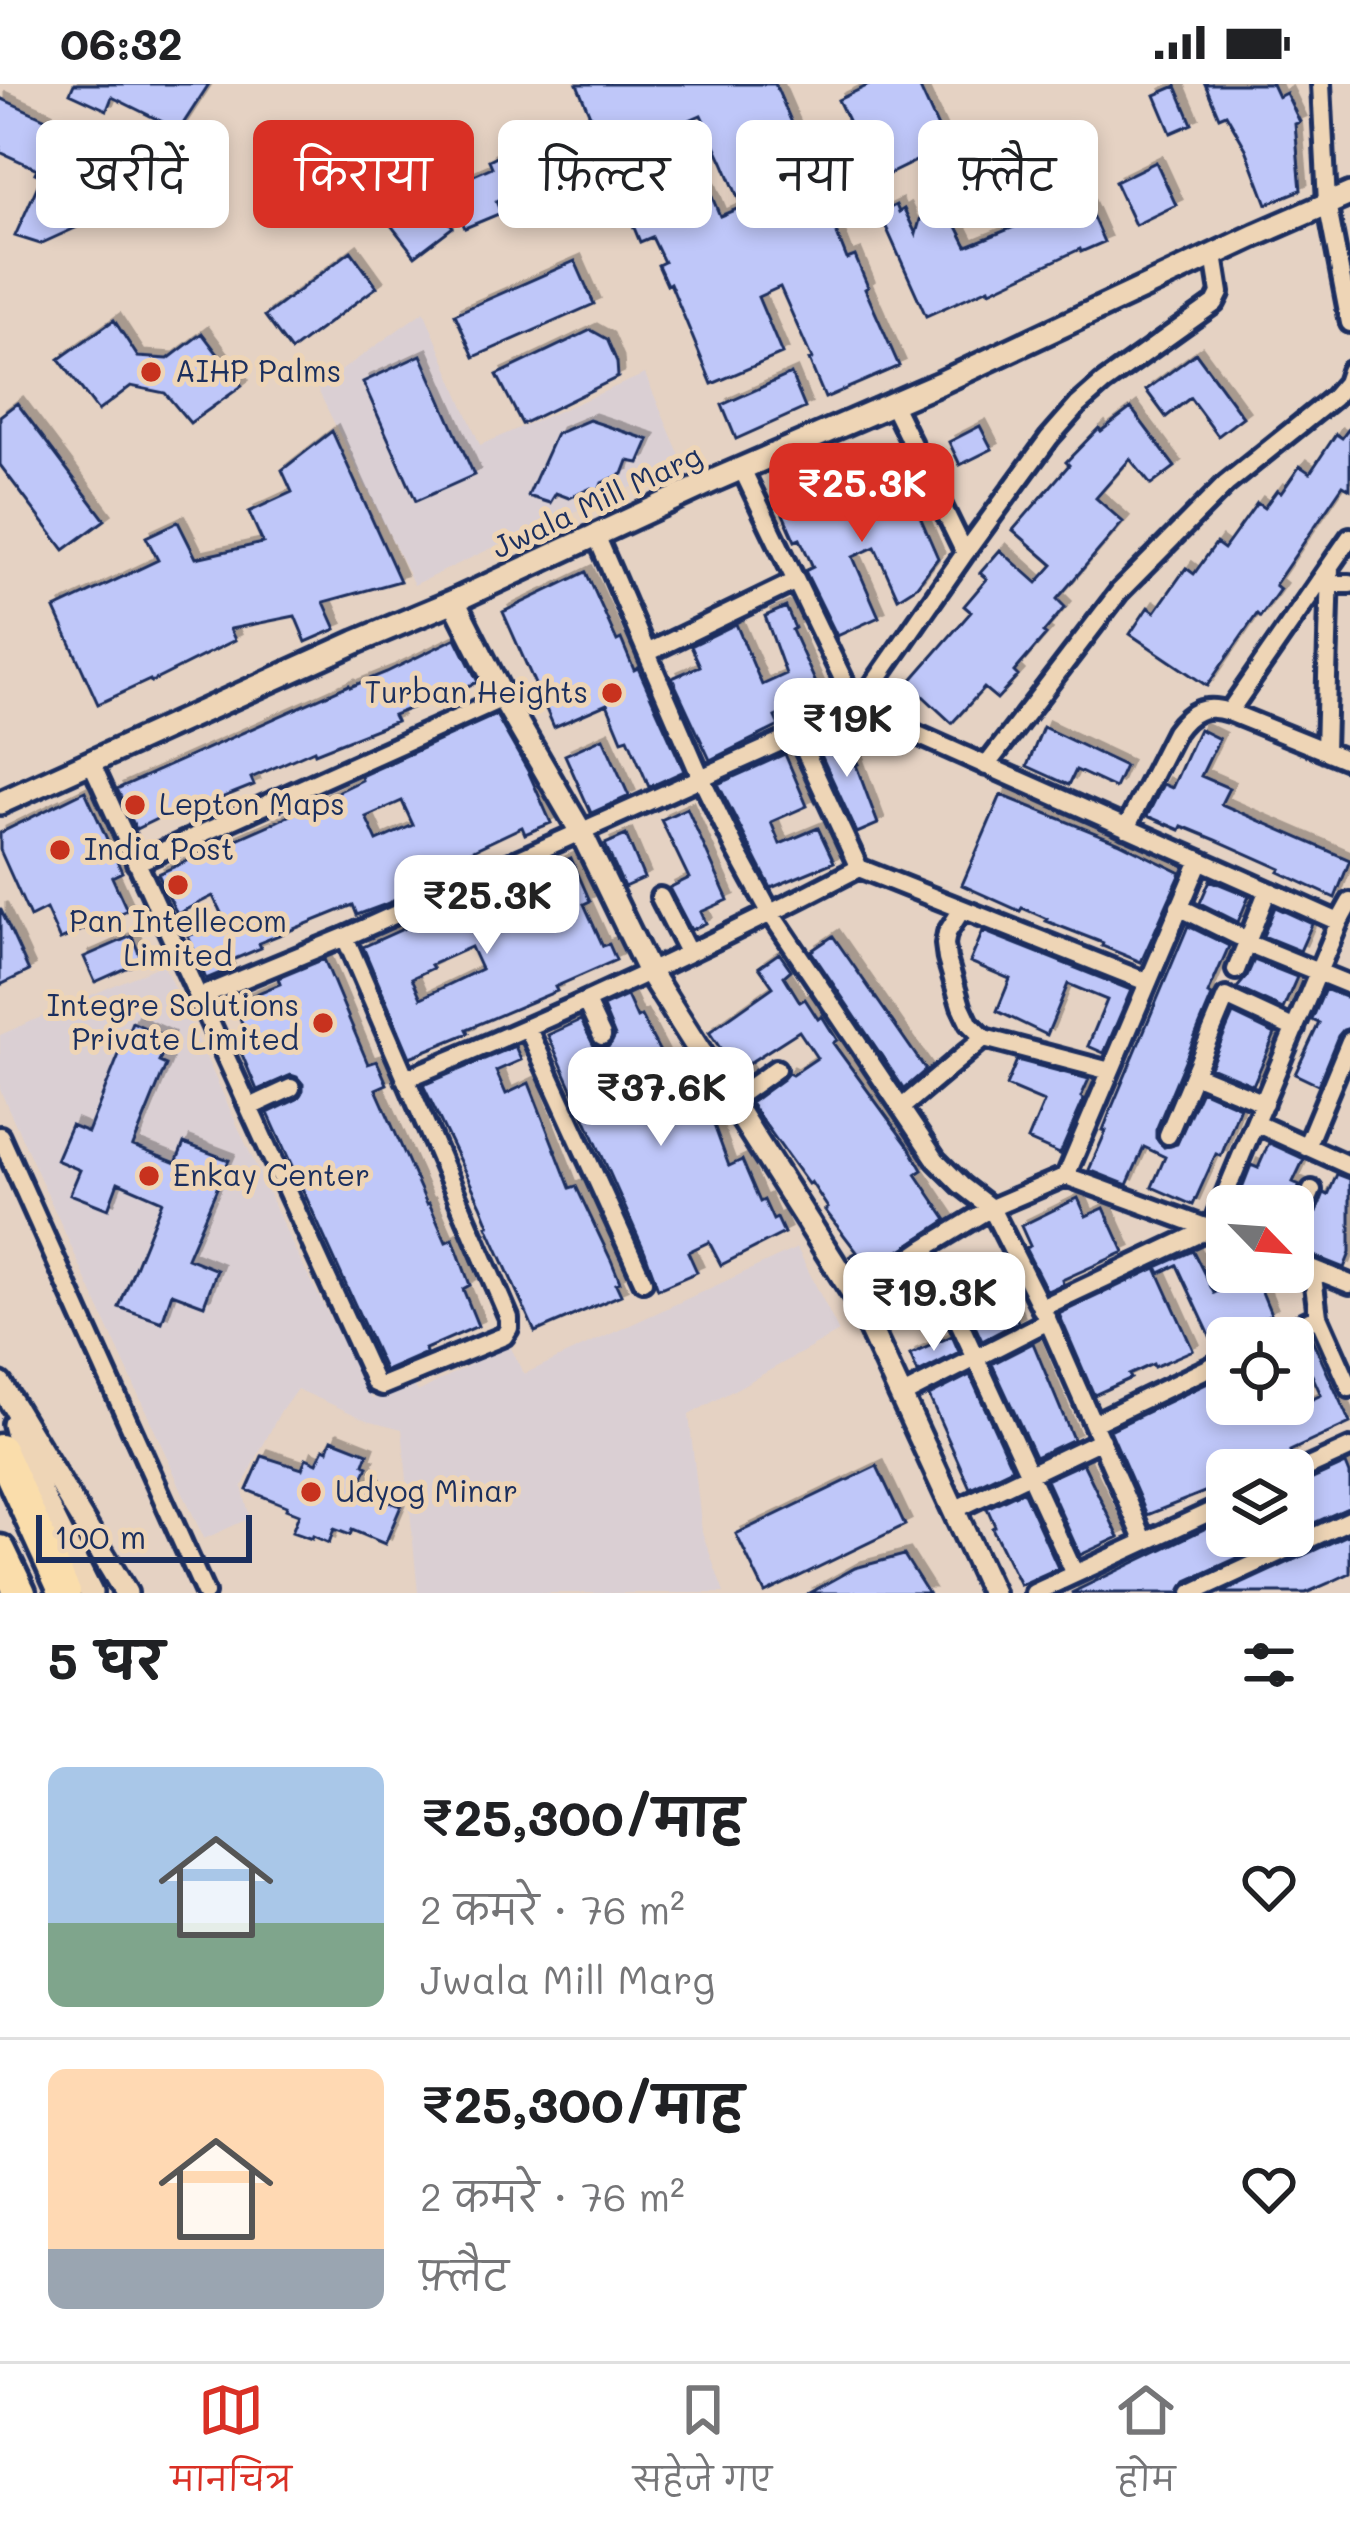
<!DOCTYPE html>
<html lang="hi">
<meta charset="utf-8">
<style>
body{margin:0;font-family:Mali,"Playpen Sans Deva",sans-serif;background:#f6f6f6;color:#202124;height:100vh;display:flex;flex-direction:column;font-size:45px;white-space:nowrap}
*{box-sizing:border-box;margin:0}
p{font-size:39px;color:#757577}
.icon{flex:none;width:66px;height:66px;fill:none;stroke:currentColor;stroke-width:2;stroke-linecap:round;stroke-linejoin:round}
.map{position:relative;height:1509px;overflow:hidden}
.panel{display:flex;flex-direction:column;background:#fff;flex:1}
.panel>*{flex:none}
.top-card{position:absolute;left:36px;top:36px;width:1278px;height:108px;display:flex;gap:24px}
.needle{width:78px;rotate:115deg}
.fabs{position:absolute;left:1206px;top:1101px;display:grid;gap:24px}
.fabs a{display:grid;place-items:center;width:108px;height:108px;border-radius:18px;background:#fff;box-shadow:0 6px 18px #0003;font-size:60px}
.scale{position:absolute;left:36px;bottom:30px;width:216px;box-sizing:border-box;padding-left:12px;border:6px solid #1b2f5e;border-top:0;font-size:33px;line-height:42px;white-space:nowrap;color:#1b2f5e;-webkit-text-stroke:9px #eed5b6;paint-order:stroke}
.price{position:absolute;translate:-50% -102px;padding:0 27px;border-radius:24px;background:#fff;color:#222;font-size:39px;line-height:78px;filter:drop-shadow(0 3px 6px #0008)}
.price::after{content:'';position:absolute;left:50%;top:72px;width:36px;height:27px;margin-left:-18px;background:inherit;clip-path:polygon(0 0,100% 0,50% 100%)}
.price.selected{background:#d93025;color:#fff}
ul{padding:0;list-style:none}
li{display:flex;align-items:center;gap:36px;height:300px;padding:0 48px}
li+li{border-top:3px solid #e0e0e0}
li span{display:grid;place-items:center;flex:none;width:336px;height:240px;border-radius:18px;color:#555}
li>.icon{margin-inline-start:auto}
span .icon{width:144px;height:144px;fill:#fffc;stroke-width:1}
li b{font-size:51px}
h2{display:flex;justify-content:space-between;align-items:center;height:144px;padding:0 48px;font-size:51px}
.tag{padding:0 42px;border-radius:18px;background:#fff;box-shadow:0 6px 18px #0003;font-size:42px;line-height:108px}
.tag.selected{background:#d93025;color:#fff}
.status{display:flex;justify-content:space-between;align-items:center;height:84px;padding:0 60px;background:#fff;direction:ltr}
.status svg{height:33px;fill:currentColor}
.tab-bar{display:flex;justify-content:space-around;align-items:center;height:168px;border-top:3px solid #e0e0e0;background:#fff;font-size:33px;color:#757577}
.tab-bar a{display:grid;justify-items:center;gap:6px}
.tab-bar .selected{color:#d93025}
.map>svg:first-child{display:block}
.built{fill:#dacfd3}
.building{fill:#bfc7f9;stroke:#1b2f5e;stroke-width:3;fill-rule:evenodd;filter:url(#shadow)}
.lines{fill:none;stroke-linecap:round;stroke-linejoin:round}
.street-casing{stroke:#1b2f5e;stroke-width:26}
.secondary-casing{stroke:#1b2f5e;stroke-width:30}
.highway-casing{stroke:#1b2f5e;stroke-width:39}
.street{stroke:#eed5b6;stroke-width:16}
.secondary{stroke:#eed5b6;stroke-width:21}
.highway{stroke:#faddab;stroke-width:30}
.poi-dot{fill:#c8321e;stroke:#eed5b6;stroke-width:4.5}
.labels{text-anchor:middle;stroke-width:10;stroke-linejoin:round;paint-order:stroke}
.poi-label{font-size:30px;fill:#1b2f5e;stroke:#eed5b6;text-anchor:start}
.street-label{font-size:30px;fill:#1b2f5e;stroke:#eed5b6}
</style>
<div class="status"><b>06:32</b><svg viewBox="0 0 49 12"><path d="M0 12V9h3v3zM5 12V6h3v6zM10 12V3h3v9zM15 12V0h3v12zM26 1h20v11H26zM47 4h2v5h-2z"/></svg></div>
<div class="map">
<svg width="1350" height="1509" viewBox="0 0 1350 1509">
<defs>
<filter id="shadow"><feDropShadow dx="6" dy="-6" stdDeviation="0" flood-color="#0004"/></filter>
</defs>
<rect width="100%" height="100%" fill="#e5d2c3"/>
<filter id="ink" filterUnits="userSpaceOnUse"><feTurbulence type="fractalNoise" baseFrequency=".00833" numOctaves="2"/><feDisplacementMap in="SourceGraphic" scale="24" xChannelSelector="R" yChannelSelector="G"/><feConvolveMatrix kernelMatrix="1 2 1 2 8 2 1 2 1" color-interpolation-filters="sRGB"/></filter>
<g filter="url(#ink)">
<path class="built" d="M424,227L480,361L645,290L684,381L519,451L414,501L317,304Z
M163,880L291,1158L372,1315L413,1300L418,1308L509,1260L524,1290L797,1164L839,1248L689,1331L702,1448L724,1509H418L402,1345L367,1336L297,1305L279,1330L242,1403L250,1434L204,1455L0,1006V951Z"/>
<path class="building" d="M74,0H209L179,46L112,13L107,26L70,9Z
M577,0H775L795,46L791,48L810,93L814,92L847,175L855,172L868,203L865,205L899,282L825,314L809,276L812,275L780,203L758,213L782,270L712,300L670,199L667,201L658,181L664,178L652,153L640,158L625,122L702,89L720,132L742,123L723,78L701,31L607,72Z
M871,0H918L945,59L922,69L924,73L877,96L838,16Z
M1205,0H1272L1278,13L1286,9L1300,38L1295,40L1301,106L1267,120L1246,65L1226,30L1219,33Z
M1176,2L1192,40L1171,49L1155,11Z
M0,14L46,35L42,43L109,72L87,121L106,130L40,160L15,152L42,92L35,89L37,85L0,68Z
M537,52L555,88L496,117L501,129L465,144L447,103L492,83L489,76Z
M1022,65L1029,81L1063,67L1082,114L1084,113L1104,158L1081,168L1080,165L990,207L989,204L926,232L882,134L888,131L886,126L896,121L899,128L904,125L916,150L927,111L945,119L967,162L1061,124L1053,105L986,132L979,114L983,112L972,86Z
M396,69L453,143L415,172L358,99Z
M1156,78L1176,121L1135,141L1115,98Z
M351,167L377,203L291,267L265,232Z
M575,177L594,220L474,273L455,230Z
M114,236L138,273L168,275L202,249L242,302L190,339L165,309L131,302L98,327L59,275Z
M591,246L607,255L617,278L618,293L522,340L497,291Z
M1196,269L1243,333L1218,352L1190,314L1166,333L1146,306Z
M421,271L474,391L416,417L363,298Z
M791,290L805,324L736,355L722,321Z
M17,319L105,436L64,466L0,381V332Z
M1131,324L1175,383L1151,401L1130,375L1096,414L1123,438L1057,515L1065,523L1043,549L1046,551L1014,588L1018,592L997,615L984,604L952,639L909,599L971,528L964,522L987,495L980,489L1000,466L1037,499L1053,481L1013,446L1069,381L1066,378L1099,344L1101,347Z
M589,336L649,356L639,379L628,377L623,390L602,399L599,407L591,404L569,414L556,409L550,419L528,412L556,350Z
M980,342L992,365L960,381L949,358Z
M1350,343V405L1343,401L1275,501L1280,505L1260,533L1257,530L1207,602L1130,550L1148,523L1155,528L1186,484L1194,490L1216,459L1224,465L1257,419L1264,424L1277,406L1281,409L1300,382L1310,389L1336,350L1342,354Z
M332,347L400,497L324,518L336,545L306,558L295,532L230,545L235,556L151,598L150,596L98,620L55,525L158,476L146,453L178,438L196,474L263,459L249,428L292,408L282,386Z
M898,382L938,474L917,502L898,514L875,463L853,473L879,533L837,552L805,487L813,483L800,455L795,457L783,430Z
M586,488L617,557L621,555L634,586L638,584L684,687L649,703L628,654L622,656L607,620L554,643L503,528Z
M786,523L795,544L792,546L824,617L805,626L803,620L775,633L779,642L710,676L672,594L700,582L691,562L736,540L762,601L786,590L765,532Z
M456,554L478,598L393,631L396,637L315,669L314,666L251,694L254,701L169,735L167,730L136,745L117,705L349,601L350,603L387,588Z
M496,631L528,687L551,739L525,750L522,743L461,772L463,776L403,802L407,811L384,821L357,831L353,821L259,859L261,864L225,879L228,886L206,895L188,852L222,838L220,834L223,833L213,812L177,830L158,790L278,737L362,696L361,692ZM402,717L413,741L377,757L366,733Z
M1043,643L1125,682L1115,704L1076,686L1069,701L1027,682Z
M1199,645L1219,655L1201,692L1229,704L1221,720L1350,776L1335,814L1279,788L1281,785L1216,756L1182,742L1180,746L1147,732L1163,700L1172,704Z
M841,646L858,680L856,681L878,740L857,749L815,658Z
M603,654L629,712L591,729L565,671Z
M785,670L807,722L771,738L780,760L818,744L834,778L771,804L718,700Z
M85,707L122,788L112,793L127,826L60,856L46,825L30,833L0,766V749Z
M1001,711L1118,758L1181,789L1141,878L1102,862L1103,859L1046,837L1047,835L1022,824L1020,827L962,801Z
M687,724L728,816L701,828L706,839L691,846L669,804L689,794L661,736Z
M626,751L644,794L624,803L605,760Z
M571,774L590,817L584,820L603,862L609,860L616,876L555,903L557,907L467,945L469,949L410,973L363,863L427,834L425,831L446,822L448,826ZM471,863L481,885L421,914L412,894L433,884L431,881Z
M1210,796L1249,812L1238,838L1200,819Z
M1275,823L1312,840L1300,867L1263,852Z
M0,824L29,887L0,901Z
M1188,842L1229,862L1208,910L1212,912L1156,1046V1054L1164,1063L1177,1060L1201,1006L1240,1023L1221,1072L1216,1070L1193,1121L1152,1103L1165,1073L1144,1063L1127,1101L1089,1086L1106,1047L1103,1046L1112,1023Z
M983,847L1131,906L1104,969L1088,962L1107,916L1068,900L1047,951L997,927L1010,895L970,878Z
M132,852L142,877L95,898L84,873Z
M833,852L926,986L904,1005L811,867Z
M779,869L791,886L784,892L800,918L805,915L818,935L822,932L837,956L833,959L909,1063L922,1086L916,1090L947,1136L863,1191L850,1172L857,1168L825,1126L828,1124L811,1098L808,1100L750,1019L783,995L788,989L792,991L817,974L799,947L743,983L748,990L737,997L727,982L731,980L709,948L773,903L759,883Z
M324,875L368,980L377,977L387,1000L376,1005L427,1120L429,1119L446,1158L453,1155L470,1201L463,1205L478,1242L425,1265L426,1269L385,1287L268,1029L297,1015L303,1006V1000L297,993L291,991L257,1006L238,961L249,957L234,919L280,900L278,894Z
M1254,876L1297,893L1283,925L1237,904L1247,892Z
M1325,905L1350,915V944L1343,946L1338,952L1318,1001L1295,990L1319,939L1312,936Z
M627,912L637,934L641,932L670,987L675,984L687,1010L695,1007L703,1024L707,1022L729,1082L742,1076L760,1118L764,1116L773,1136L777,1134L784,1149L721,1181L709,1158L688,1168L697,1188L658,1205L645,1168L548,951L581,936L594,962L600,964L608,963L615,952L603,923Z
M1233,930L1275,950L1253,1001L1210,983Z
M132,938L168,954L159,978L166,981L133,1062L176,1079L184,1059L229,1076L187,1174L217,1186L204,1221L172,1209L162,1238L119,1223L162,1117L118,1098L108,1125L70,1110L80,1086L56,1076L71,1041L88,1048Z
M515,962L521,976L496,987L506,1010L529,999L570,1104L576,1102L611,1176L620,1198L616,1200L621,1211L535,1248L487,1142L489,1141L481,1121L423,1001Z
M1017,976L1089,995L1081,1013L1084,1015L1060,1070L1028,1056L1044,1018L1006,1002Z
M1269,1059L1304,1075L1293,1098L1300,1101L1291,1122H1235L1251,1081L1258,1084Z
M1337,1090L1350,1095V1169L1344,1184L1296,1165L1305,1156L1324,1109L1328,1111Z
M1078,1114L1086,1132L1104,1124L1124,1168L1062,1196L1063,1200L1047,1207L1025,1164L1030,1162L1021,1142Z
M1193,1167L1214,1209L1255,1191L1271,1230L1212,1256L1177,1181L1160,1189L1157,1183Z
M992,1179L1018,1238L982,1257L954,1197Z
M1156,1184L1193,1266L1154,1283L1153,1280L1129,1291L1131,1294L1094,1311L1059,1230Z
M952,1252L959,1268L918,1289L910,1271Z
M1311,1253L1350,1339L1290,1367L1292,1372L1277,1379L1276,1376L1255,1386L1253,1381L1242,1386H1227V1399L1147,1431L1110,1346L1227,1290V1320L1298,1322L1321,1311L1312,1291L1293,1300V1261Z
M1033,1259L1073,1355L1035,1373L992,1280Z
M970,1291L1012,1384L970,1404L929,1312Z
M332,1355L368,1369L364,1380L368,1382L362,1396L374,1401L370,1410L401,1422L385,1460L352,1446L350,1451L334,1445L329,1459L313,1452L312,1455L292,1448L299,1430L286,1425L287,1422L247,1406L262,1372L302,1385L306,1374L317,1379L324,1364L328,1366Z
M1083,1379L1119,1453L1080,1471L1046,1396Z
M1346,1380L1350,1390V1423L1293,1448V1404Z
M877,1382L905,1441L765,1509L736,1450Z
M1023,1407L1058,1484L1020,1501L992,1444L995,1442L987,1424Z
M1227,1434V1452H1285L1187,1497L1179,1509H1071Z
M1350,1450V1489L1329,1499L1306,1509H1222Z
M904,1471L928,1509H810L855,1484Z"/>
<g class="lines">
<defs>
<path id="street" d="M1321,0L1327,119L1350,239
M892,319L965,469
M742,385L857,624L1339,838
M596,451L701,694L736,766L771,830L936,1076L961,1101L991,1124L1048,1237L1145,1458
M1329,500H1350
M647,569L796,497
M1229,628L1350,453
M797,650L859,784
M1325,667L1330,482
M91,678L375,1299L382,1302L504,1252L509,1244V1234L345,853
M986,682L1119,508L1226,400L1333,314L1346,299L1350,287
M1126,744L1175,648C1190,627 1204,620 1229,628L1350,677
M136,779L503,614
M660,813L688,868
M1179,823L1238,852
M962,825L947,849L945,860L947,875L961,922L969,939L984,954L1110,987
M1247,859L1350,901
M1236,886L1267,808
M199,913L345,853L857,624L965,469L1049,354L1078,321L1103,299L1215,219L1220,209L1214,171
M586,918L602,952
M528,945L643,1197
M1194,990L1264,1019
M405,995C559,932 711,861 859,784L1147,898
M731,1017L776,985
M250,1023L291,1004
M901,1024L984,954
M1255,1039L1350,1082
M1168,1051L1226,913L1295,945
M0,1052L205,1509
M1306,1063L1350,957
M1066,1092L1200,776
M1293,1151L1312,1106
M925,1164L1075,1490
M1293,1177L1350,1200
M1312,1185L1318,1232L1350,1304
M855,1212L925,1164L991,1124L1066,1092L1227,1151
M1041,1224L1211,1144L1339,838L1350,818
M1272,1254L1318,1232
M901,1312L1048,1237
M1094,1339L1227,1275
M1293,1390L1350,1364
M954,1426L1101,1356
M1034,1509L1227,1420
M1192,1509L1350,1436"/>
<path id="secondary" d="M454,517L503,614L581,748L648,886L855,1212L992,1509
M0,719L356,558L454,517L717,395L940,299L1256,151L1350,110
M0,1300L126,1509
M14,1340L22,1371L91,1509"/>
<path id="highway" d="M0,1366L65,1509
M0,1467L20,1509"/>
</defs>
<use href="#street" class="street-casing"/>
<use href="#secondary" class="secondary-casing"/>
<use href="#highway" class="highway-casing"/>
<use href="#street" class="street"/>
<use href="#secondary" class="secondary"/>
<use href="#highway" class="highway"/>
</g>
</g>
<g class="poi-dot">
<circle cx="151" cy="288" r="12"/>
<circle cx="612" cy="609" r="12"/>
<circle cx="135" cy="721" r="12"/>
<circle cx="60" cy="766" r="12"/>
<circle cx="178" cy="801" r="12"/>
<circle cx="323" cy="939" r="12"/>
<circle cx="149" cy="1092" r="12"/>
<circle cx="311" cy="1408" r="12"/>
</g>
<g class="labels">
<g class="poi-label">
<text x="175" y="298">AIHP Palms</text>
<text x="588" y="619" text-anchor="end">Turban Heights</text>
<text x="159" y="731">Lepton Maps</text>
<text x="84" y="776">India Post</text>
<text x="178" y="848" text-anchor="middle">Pan Intellecom<tspan x="178" dy="34">Limited</tspan></text>
<text x="299" y="932" text-anchor="end">Integre Solutions<tspan x="299" dy="34">Private Limited</tspan></text>
<text x="173" y="1102">Enkay Center</text>
<text x="335" y="1418">Udyog Minar</text>
</g>
<g class="street-label">
<text transform="translate(597 418) rotate(-25)" y="10">Jwala Mill Marg</text>
</g>
</g>
</svg>
<div class="fabs">
<a><svg class="needle" viewBox="-14 -14 28 28"><path d="M0-13l5 13h-10z" fill="#e53935"/><path d="M0 13l5-13h-10z" fill="#757577"/></svg></a>
<a><svg class="icon" aria-label="locate" viewBox="0 0 24 24"><circle cx="12" cy="12" r="6"/><path d="M12 2v4M12 18v4M2 12h4M18 12h4"/></svg></a>
<a><svg class="icon" aria-label="layers" viewBox="0 0 24 24"><path d="M12 4l9 5-9 5-9-5zM3 14l9 5 9-5"/></svg></a>
</div>
<div class="scale">100 m</div>
<b class="price selected" style="left:862px;top:461px">₹25.3K</b>
<b class="price" style="left:847px;top:696px">₹19K</b>
<b class="price" style="left:487px;top:873px">₹25.3K</b>
<b class="price" style="left:661px;top:1065px">₹37.6K</b>
<b class="price" style="left:934px;top:1270px">₹19.3K</b>
<div class="top-card">
<a class="tag">खरीदें</a>
<a class="tag selected">किराया</a>
<a class="tag">फ़िल्टर</a>
<a class="tag">नया</a>
<a class="tag">फ़्लैट</a>
</div>
</div>
<section class="panel">
<h2>5 घर<svg class="icon" aria-label="filters" viewBox="0 0 24 24"><path d="M4 7h16M4 17h16"/><circle cx="9" cy="7" r="2"/><circle cx="15" cy="17" r="2"/></svg></h2>
<ul>
<li><span style="background:linear-gradient(#a9c7e8 65%,#7fa58c 0)"><svg class="icon" aria-label="home" viewBox="0 0 24 24"><path d="M3 11l9-7 9 7M6 9v11h12V9"/></svg></span><div><b>₹25,300/माह</b><p>2 कमरे · 76 m²</p><p>Jwala Mill Marg</p></div><svg class="icon" aria-label="heart" viewBox="0 0 24 24"><path d="M12 20l-8-8c-3-5 5-10 8-4 3-6 11-1 8 4z"/></svg></li>
<li><span style="background:linear-gradient(#ffd9b3 75%,#9aa5b1 0)"><svg class="icon" aria-label="home" viewBox="0 0 24 24"><path d="M3 11l9-7 9 7M6 9v11h12V9"/></svg></span><div><b>₹25,300/माह</b><p>2 कमरे · 76 m²</p><p>फ़्लैट</p></div><svg class="icon" aria-label="heart" viewBox="0 0 24 24"><path d="M12 20l-8-8c-3-5 5-10 8-4 3-6 11-1 8 4z"/></svg></li>
</ul>
</section>
<nav class="tab-bar">
<a class="selected"><svg class="icon" aria-label="map" viewBox="0 0 24 24"><path d="M3 6l6-2 6 2 6-2v14l-6 2-6-2-6 2zM9 4v14M15 6v14"/></svg>मानचित्र</a>
<a><svg class="icon" aria-label="saved" viewBox="0 0 24 24"><path d="M7 4h10v16l-5-4-5 4z"/></svg>सहेजे गए</a>
<a><svg class="icon" aria-label="home" viewBox="0 0 24 24"><path d="M3 11l9-7 9 7M6 9v11h12V9"/></svg>होम</a>
</nav>
